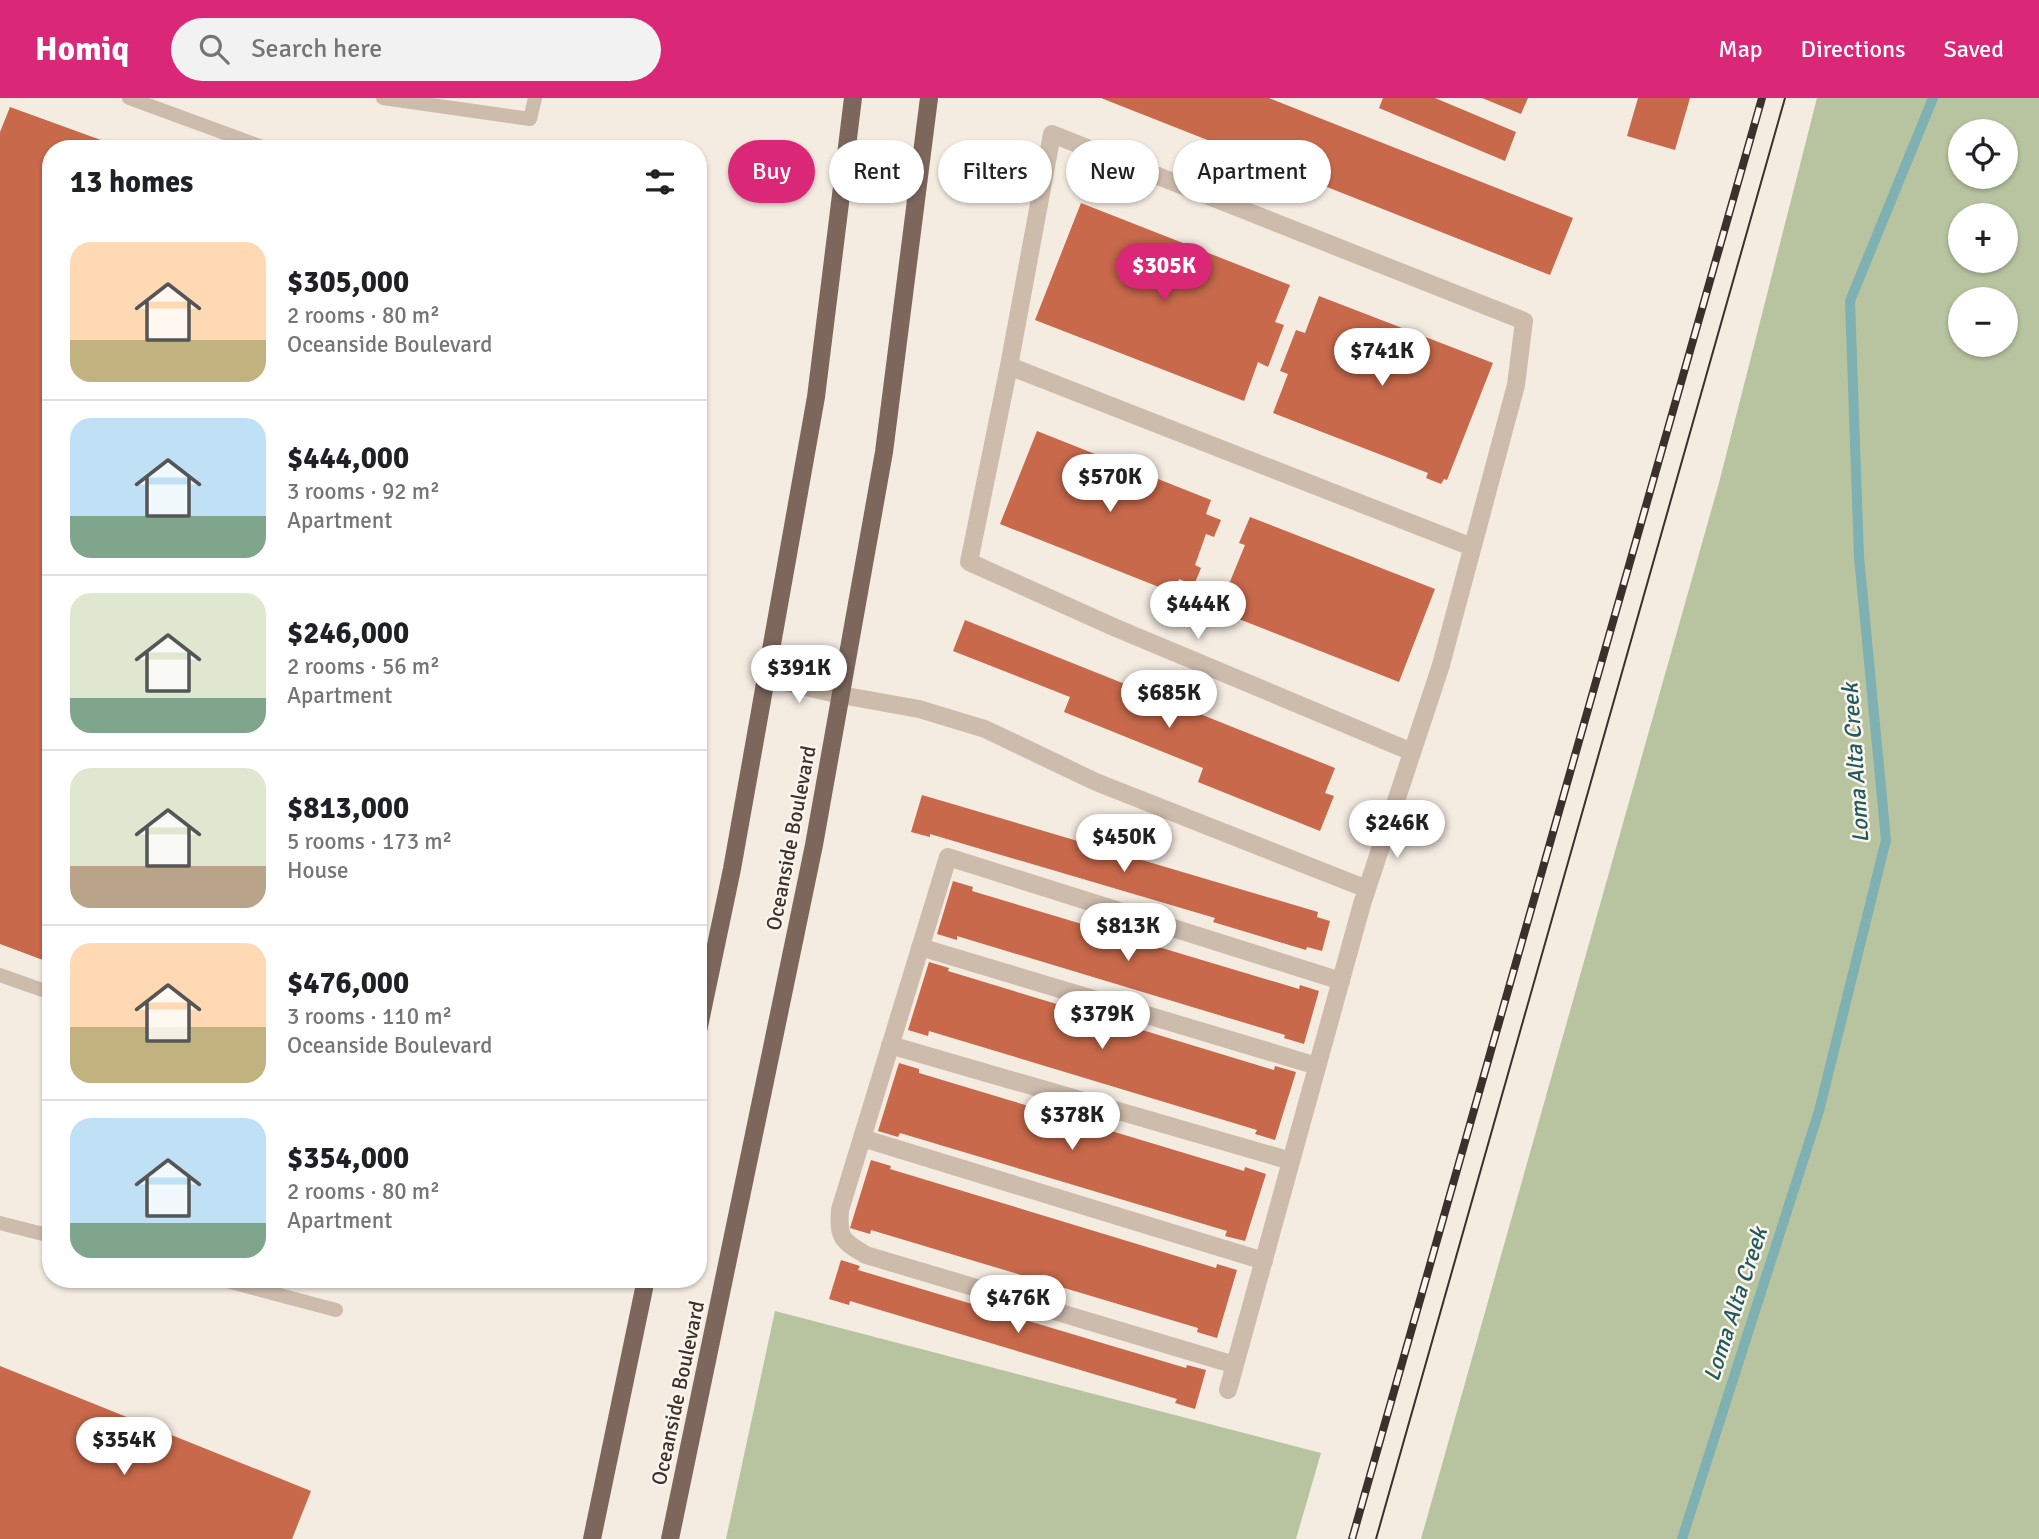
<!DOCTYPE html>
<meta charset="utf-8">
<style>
body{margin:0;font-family:Signika,sans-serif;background:#f2f2f2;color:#202124;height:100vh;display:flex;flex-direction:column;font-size:26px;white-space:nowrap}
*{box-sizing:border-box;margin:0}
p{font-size:23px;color:#757577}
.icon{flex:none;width:38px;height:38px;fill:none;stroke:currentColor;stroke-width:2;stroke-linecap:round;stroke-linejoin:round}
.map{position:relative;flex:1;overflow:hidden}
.side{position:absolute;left:42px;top:42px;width:665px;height:1148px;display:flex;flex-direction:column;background:#fff;border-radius:28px;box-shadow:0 2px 5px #0004}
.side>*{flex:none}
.guide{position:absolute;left:728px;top:42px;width:665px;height:63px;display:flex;gap:14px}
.buttons{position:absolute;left:1948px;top:21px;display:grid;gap:14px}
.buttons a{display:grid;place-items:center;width:70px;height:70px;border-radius:50%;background:#fff;box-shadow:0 2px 5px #0004;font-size:35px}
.price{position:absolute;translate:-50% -60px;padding:0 16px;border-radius:24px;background:#fff;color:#222;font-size:23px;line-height:46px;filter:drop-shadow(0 2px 4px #0008)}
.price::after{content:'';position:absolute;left:50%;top:42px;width:21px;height:16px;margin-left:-10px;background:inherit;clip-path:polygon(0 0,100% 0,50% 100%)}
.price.active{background:#db2777;color:#fff}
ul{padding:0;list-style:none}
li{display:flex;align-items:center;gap:21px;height:175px;padding:0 28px}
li+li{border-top:2px solid #e0e0e0}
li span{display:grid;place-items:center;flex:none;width:196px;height:140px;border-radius:21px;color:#555}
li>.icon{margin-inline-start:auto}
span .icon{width:84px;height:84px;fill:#fffc;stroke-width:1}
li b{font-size:30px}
h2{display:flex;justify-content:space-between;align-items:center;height:84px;padding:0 28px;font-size:30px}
.pill{padding:0 24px;border-radius:32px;background:#fff;box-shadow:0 2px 5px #0004;font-size:24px;line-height:63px}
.pill.active{background:#db2777;color:#fff}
header{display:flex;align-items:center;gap:42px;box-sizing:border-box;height:98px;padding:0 35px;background:#db2777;color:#fff}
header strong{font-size:33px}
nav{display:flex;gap:38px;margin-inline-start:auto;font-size:24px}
.search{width:490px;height:63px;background:#f2f2f2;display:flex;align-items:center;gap:18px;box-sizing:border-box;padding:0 24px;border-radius:38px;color:#757577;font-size:26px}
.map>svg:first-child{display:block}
.green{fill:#b8c4a0;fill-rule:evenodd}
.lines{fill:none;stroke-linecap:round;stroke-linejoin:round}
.stream{stroke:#7fb0b2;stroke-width:10}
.building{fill:#c8694b}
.lane{stroke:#cdbbac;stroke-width:14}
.street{stroke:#cdbbac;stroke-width:18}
.primary{stroke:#7d675c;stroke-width:18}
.tram{stroke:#3b302b;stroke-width:2}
.rail-casing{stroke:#3b302b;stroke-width:8}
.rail{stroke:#fbf5ee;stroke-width:5;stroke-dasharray:16;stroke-linecap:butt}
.labels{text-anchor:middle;stroke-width:5;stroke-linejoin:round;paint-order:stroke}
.street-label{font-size:21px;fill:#3b302b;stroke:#fbf5ee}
.water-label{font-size:23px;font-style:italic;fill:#1f5a5e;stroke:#fbf5ee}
</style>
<header>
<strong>Homiq</strong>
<div class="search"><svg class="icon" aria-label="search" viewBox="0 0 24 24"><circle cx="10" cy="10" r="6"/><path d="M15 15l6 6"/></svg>Search here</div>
<nav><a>Map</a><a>Directions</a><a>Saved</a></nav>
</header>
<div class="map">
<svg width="2039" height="1441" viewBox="0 0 2039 1441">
<rect width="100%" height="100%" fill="#f4ebe1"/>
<path class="green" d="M1817,0H2039V1441H1421L1719,385ZM1960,33H2006V79H1960ZM1960,117H2006V163H1960ZM1960,201H2006V247H1960Z
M775,1213L1321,1355L1296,1441H726Z"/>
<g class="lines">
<path class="stream" d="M1682,1441L1819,1013L1886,742L1859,459L1850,203L1933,0"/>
</g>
<path class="building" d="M1101,0H1269L1573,120L1550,177Z
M1383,0H1435L1516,34L1505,63L1379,10Z
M1482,0H1528L1521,16Z
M1638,0H1690L1675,52L1627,38Z
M10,9L123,50L51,51V865L0,846V34Z
M1081,105L1290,187L1275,224L1284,227L1268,269L1258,264L1244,303L1035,222Z
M1319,198L1493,265L1447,382L1444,381L1441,386L1426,380L1428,375L1273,315L1288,276L1280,273L1296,232L1305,235Z
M1037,333L1211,402L1206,416L1221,422L1214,439L1206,436L1195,467L1201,470L1194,487L1179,481L1174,495L1000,426Z
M1250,419L1435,491L1399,584L1226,516L1237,490L1229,486L1245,447L1239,445Z
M965,522L1335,670L1325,695L1334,698L1320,733L1198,684L1203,670L1064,614L1070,599L953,553Z
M922,697L1318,814L1317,819L1330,823L1322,853L1307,849L1306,852L1213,824L1215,820L930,736V739L911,734Z
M953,783L973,789L972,793L1299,891L1300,887L1319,893L1304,946L1284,940L1285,937L957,838V842L937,836Z
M929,864L949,870L948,873L1274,972L1275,968L1296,974L1275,1042L1255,1036L1257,1032L929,933L928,938L908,932Z
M899,965L919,971V975L1244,1073L1245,1069L1266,1076L1245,1143L1225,1138L1227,1133L900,1035L898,1039L878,1033Z
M871,1062L891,1068L890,1071L1216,1170L1217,1166L1237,1172L1217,1240L1197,1234L1198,1230L871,1132L870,1136L850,1130Z
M841,1162L860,1168L858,1172L1186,1270L1187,1267L1206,1272L1195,1311L1175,1305L1177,1301L850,1203L849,1207L829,1201Z
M0,1268L311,1393L292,1441H0Z"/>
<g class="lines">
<path class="lane" d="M129,0L268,51
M383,0L530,21L535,0
M0,877L51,895
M0,1125L51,1138
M219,1181L336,1212"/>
<path class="street" d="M1009,268L1472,449
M766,580L841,597L919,611L985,631L1096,684L1367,791
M920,849L1317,968
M890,947L1291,1063
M862,1040L1264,1163
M1235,1267L866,1157C842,1143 838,1140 840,1112L948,759L1341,883
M1228,1292L1362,806L1367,791L1441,567L1516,287L1524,223L1052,36L1009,268L969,464L1116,530L1412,654"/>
<path class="primary" d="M698,933L732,771L816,299L853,0
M592,1441L646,1181
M670,1441L814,747L884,354L929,0"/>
<path class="tram" d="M1376,1441L1785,0"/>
<defs>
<path id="rail" d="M1352,1441L1762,0"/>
</defs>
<use href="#rail" class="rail-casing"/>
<use href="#rail" class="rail"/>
</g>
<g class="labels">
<g class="street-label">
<text transform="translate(791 740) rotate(-79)" y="7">Oceanside Boulevard</text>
<text transform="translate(678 1295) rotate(-78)" y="7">Oceanside Boulevard</text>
</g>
<g class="water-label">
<text transform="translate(1855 665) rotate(-94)" y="8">Loma Alta Creek</text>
<text transform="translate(1735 1206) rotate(-72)" y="8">Loma Alta Creek</text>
</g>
</g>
</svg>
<div class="buttons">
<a><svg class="icon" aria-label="locate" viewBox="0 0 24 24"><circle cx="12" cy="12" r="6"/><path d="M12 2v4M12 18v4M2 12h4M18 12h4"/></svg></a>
<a>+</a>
<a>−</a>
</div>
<b class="price active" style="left:1164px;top:205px">$305K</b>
<b class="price" style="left:1382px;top:290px">$741K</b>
<b class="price" style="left:1110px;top:416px">$570K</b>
<b class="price" style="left:1198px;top:543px">$444K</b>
<b class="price" style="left:799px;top:607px">$391K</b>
<b class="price" style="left:1169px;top:632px">$685K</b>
<b class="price" style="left:1397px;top:762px">$246K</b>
<b class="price" style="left:1124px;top:776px">$450K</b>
<b class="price" style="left:1128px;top:865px">$813K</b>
<b class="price" style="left:1102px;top:953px">$379K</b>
<b class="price" style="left:1072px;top:1054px">$378K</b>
<b class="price" style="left:1018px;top:1237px">$476K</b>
<b class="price" style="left:124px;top:1379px">$354K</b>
<div class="guide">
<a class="pill active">Buy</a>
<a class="pill">Rent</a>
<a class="pill">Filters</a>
<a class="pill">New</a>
<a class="pill">Apartment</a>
</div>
<section class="side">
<h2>13 homes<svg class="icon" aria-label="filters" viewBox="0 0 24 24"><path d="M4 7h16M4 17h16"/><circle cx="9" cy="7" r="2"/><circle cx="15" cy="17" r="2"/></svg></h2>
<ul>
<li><span style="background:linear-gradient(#ffd9b3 70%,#c2b280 0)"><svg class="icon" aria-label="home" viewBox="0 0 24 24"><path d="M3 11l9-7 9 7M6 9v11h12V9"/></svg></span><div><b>$305,000</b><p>2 rooms · 80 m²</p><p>Oceanside Boulevard</p></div></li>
<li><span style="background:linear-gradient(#bfe0f5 70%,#7fa58c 0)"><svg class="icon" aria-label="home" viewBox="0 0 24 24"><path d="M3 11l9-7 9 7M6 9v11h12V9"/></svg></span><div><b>$444,000</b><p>3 rooms · 92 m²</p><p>Apartment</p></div></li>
<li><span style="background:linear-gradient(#dfe7d0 75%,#7fa58c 0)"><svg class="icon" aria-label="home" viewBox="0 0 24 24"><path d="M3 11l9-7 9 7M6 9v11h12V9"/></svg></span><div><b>$246,000</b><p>2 rooms · 56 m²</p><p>Apartment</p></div></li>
<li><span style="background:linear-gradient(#dfe7d0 70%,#b9a48a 0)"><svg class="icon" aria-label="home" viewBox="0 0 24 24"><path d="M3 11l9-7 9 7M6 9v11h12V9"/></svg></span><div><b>$813,000</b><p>5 rooms · 173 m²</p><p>House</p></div></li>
<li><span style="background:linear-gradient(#ffd9b3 60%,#c2b280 0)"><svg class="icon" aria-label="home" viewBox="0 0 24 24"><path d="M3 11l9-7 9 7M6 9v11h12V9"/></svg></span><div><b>$476,000</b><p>3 rooms · 110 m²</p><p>Oceanside Boulevard</p></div></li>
<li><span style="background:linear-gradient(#bfe0f5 75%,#7fa58c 0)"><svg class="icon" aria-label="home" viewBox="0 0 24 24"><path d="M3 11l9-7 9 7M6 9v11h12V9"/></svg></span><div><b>$354,000</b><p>2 rooms · 80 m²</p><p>Apartment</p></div></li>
</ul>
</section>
</div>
